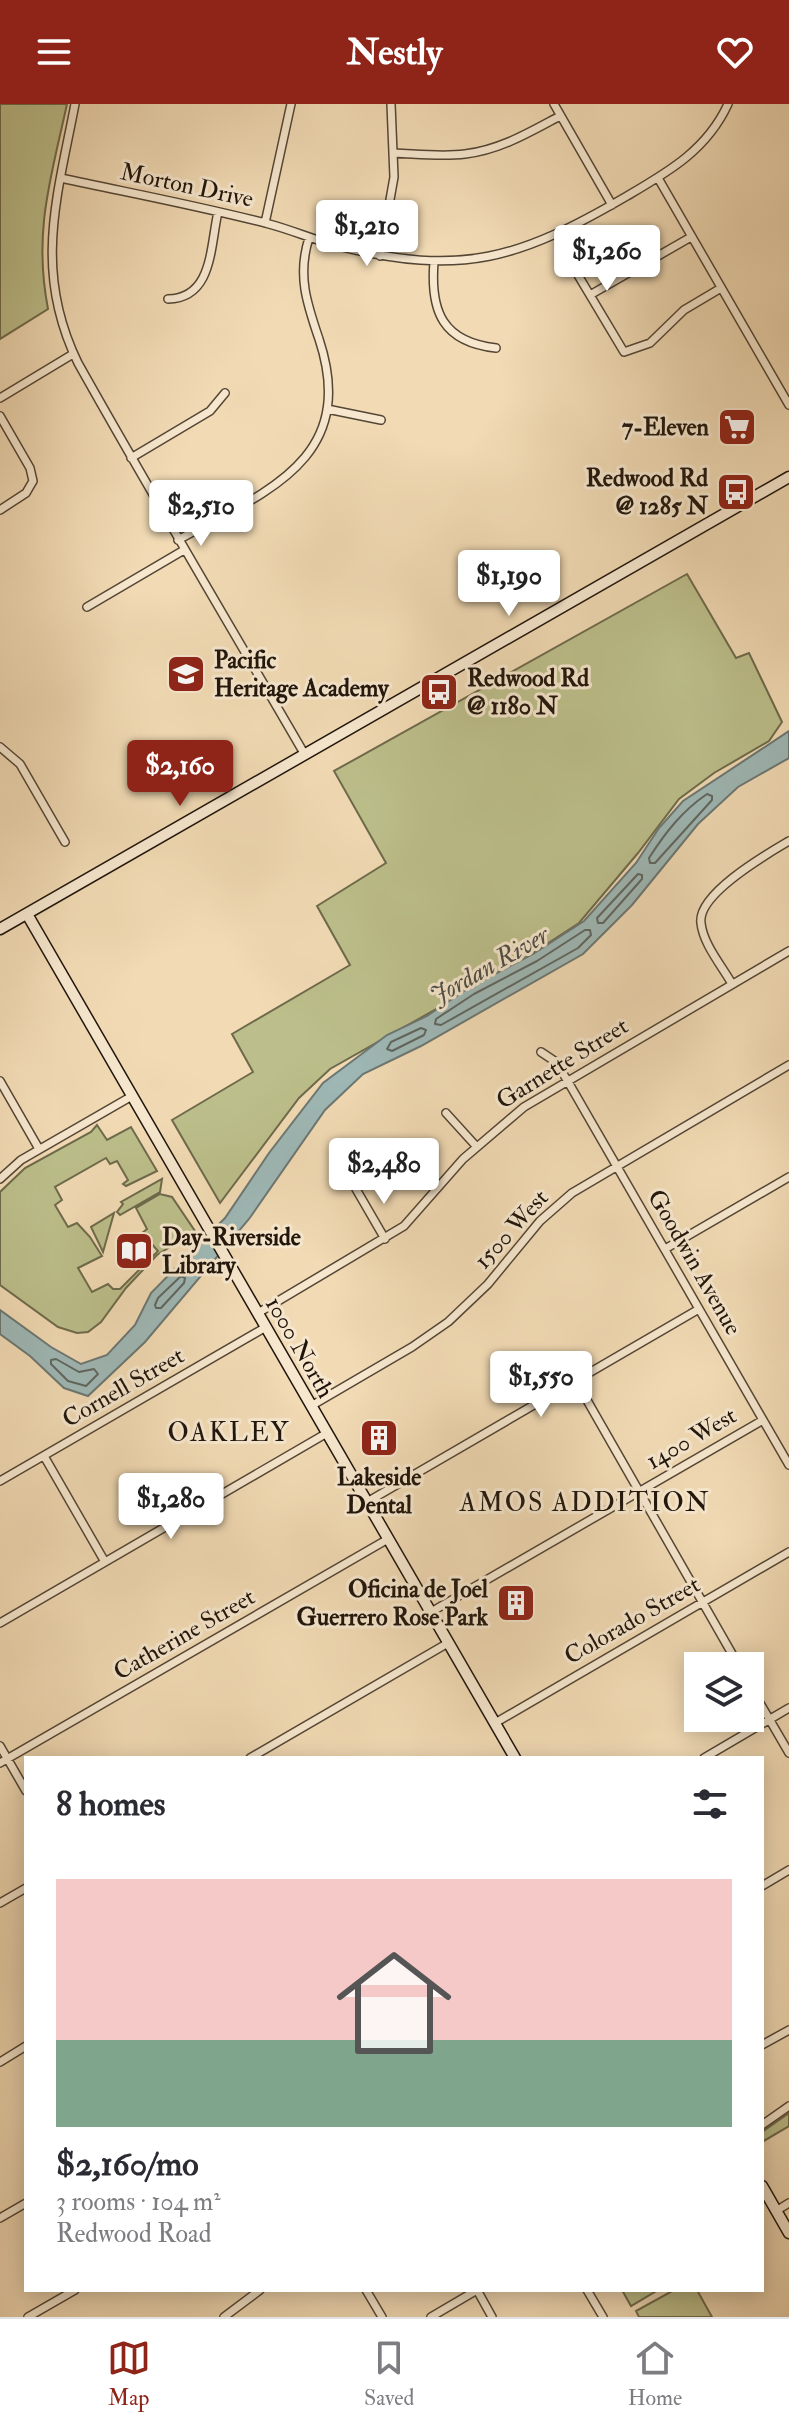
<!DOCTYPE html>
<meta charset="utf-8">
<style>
body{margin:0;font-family:"IM FELL Double Pica",serif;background:#f7f7f7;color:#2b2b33;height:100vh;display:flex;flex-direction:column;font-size:30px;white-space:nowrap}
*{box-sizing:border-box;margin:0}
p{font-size:26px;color:#7c7c81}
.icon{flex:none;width:44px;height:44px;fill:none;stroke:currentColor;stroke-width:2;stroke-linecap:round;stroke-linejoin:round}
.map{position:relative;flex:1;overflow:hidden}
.side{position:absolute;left:24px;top:1652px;width:740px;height:536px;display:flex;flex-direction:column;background:#fff;border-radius:0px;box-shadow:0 4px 20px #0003}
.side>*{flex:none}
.fabs{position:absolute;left:684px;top:1548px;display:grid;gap:16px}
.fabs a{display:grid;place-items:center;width:80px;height:80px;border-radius:0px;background:#fff;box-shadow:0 4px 20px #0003;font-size:40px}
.price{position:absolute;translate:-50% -68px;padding:0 18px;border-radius:8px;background:#fff;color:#222;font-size:26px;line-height:52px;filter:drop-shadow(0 2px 4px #0008)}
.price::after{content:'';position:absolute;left:50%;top:48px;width:24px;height:18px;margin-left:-12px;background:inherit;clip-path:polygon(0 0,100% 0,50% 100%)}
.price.active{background:#8f2418;color:#fff}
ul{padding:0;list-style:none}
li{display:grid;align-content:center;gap:16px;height:424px;padding:0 32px}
li span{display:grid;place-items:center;height:248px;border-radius:0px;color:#555}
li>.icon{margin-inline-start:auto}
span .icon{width:144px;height:144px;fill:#fffc;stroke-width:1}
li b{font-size:34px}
h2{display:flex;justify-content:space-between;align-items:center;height:96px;padding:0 32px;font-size:34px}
header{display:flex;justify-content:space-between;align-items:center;height:104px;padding:0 32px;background:#8f2418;color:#fff;font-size:36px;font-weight:700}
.tabs{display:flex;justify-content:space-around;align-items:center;height:112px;border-top:2px solid #e1e1e2;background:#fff;font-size:22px;color:#7c7c81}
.tabs a{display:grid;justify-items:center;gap:4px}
.tabs .active{color:#8f2418}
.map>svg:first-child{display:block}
.green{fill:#bcbf8b;stroke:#6e6a4b;stroke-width:2}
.water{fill:#9eb8b6;stroke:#6c7772;stroke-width:2}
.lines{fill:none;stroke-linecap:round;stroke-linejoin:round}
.shore{stroke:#5f6660;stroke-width:2}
.street-casing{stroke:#544635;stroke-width:10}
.secondary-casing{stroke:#20150b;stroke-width:13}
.street{stroke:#f6e7ce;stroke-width:7}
.secondary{stroke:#f6e7ce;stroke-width:10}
.labels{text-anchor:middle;stroke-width:6;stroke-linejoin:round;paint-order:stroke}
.street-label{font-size:24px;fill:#20150b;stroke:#f6e7ce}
.poi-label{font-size:24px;font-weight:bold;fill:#20150b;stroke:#f6e7ce;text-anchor:end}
.water-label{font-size:26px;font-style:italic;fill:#4c4e47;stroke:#f6e7ce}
.neighbourhood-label{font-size:26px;letter-spacing:2px;fill:#20150b;stroke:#f6e7ce}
</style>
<header><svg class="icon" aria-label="menu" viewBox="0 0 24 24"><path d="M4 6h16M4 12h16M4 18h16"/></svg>Nestly<svg class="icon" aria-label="heart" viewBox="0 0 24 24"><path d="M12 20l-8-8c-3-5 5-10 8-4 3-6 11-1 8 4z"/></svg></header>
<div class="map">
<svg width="789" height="2213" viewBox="0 0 789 2213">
<rect width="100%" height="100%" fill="#f1dab4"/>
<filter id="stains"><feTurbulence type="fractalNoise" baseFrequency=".0025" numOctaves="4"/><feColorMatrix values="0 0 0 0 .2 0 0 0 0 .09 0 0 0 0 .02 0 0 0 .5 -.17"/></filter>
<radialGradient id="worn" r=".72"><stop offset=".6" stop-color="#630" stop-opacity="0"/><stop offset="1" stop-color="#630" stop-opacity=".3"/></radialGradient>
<path class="green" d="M0,0H67C51,74 33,127 48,205L0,235Z
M687,470L736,554L749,549L782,618L769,637L714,669L679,695L638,749L579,819L516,860L330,965L299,994L220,1099L172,1016L253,968L232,930L350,861L317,802L386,759L334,667Z
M97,1021L107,1036L131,1023L157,1067L126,1082L123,1080L128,1076L117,1057L110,1060L106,1054L55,1083L62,1096L55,1101L68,1123L77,1119L90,1133L102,1152L78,1164L92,1188L108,1180L113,1185H120L158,1147L142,1129L147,1125L136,1104L160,1090L172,1093L199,1133L183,1135L157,1151L126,1184L101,1218L88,1228L77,1229L58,1223L0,1181V1088L25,1064L91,1028Z
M162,1075L160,1088L120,1111L117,1108L123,1100L121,1098Z
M114,1109L103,1148L91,1123Z
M789,2009V2022L762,2038V2028Z
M622,2186H658L631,2202Z
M674,2186H697L712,2213H639L636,2207Z"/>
<path class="water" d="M510,451C527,459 537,475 523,492H516L517,481L499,457L503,453Z
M789,627V654L738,683L698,720L632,801L583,850L421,942L363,970L325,1006L249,1115L145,1238L88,1292L64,1284L30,1252L0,1230V1206L51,1243L81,1260L107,1251L135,1221L151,1189L225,1114L269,1049L323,979L387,931L427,912L470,883L533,850L584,817L636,759L659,724L683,697Z"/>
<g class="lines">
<path class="shore" d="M707,690L712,692V696L655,759H650L649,754C665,729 682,707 707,690Z
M638,770L642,771V775L603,819H598L597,814Z
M585,826H590L591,831L578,844L441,921L435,920L436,915L474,890L537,857Z
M421,924L426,926L424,931L392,947L387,945L391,938Z
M181,1172L185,1174L184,1179L161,1204H156L155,1201L158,1194Z
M56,1255L79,1268L94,1265L98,1270L86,1282L68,1277L51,1260V1256Z"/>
<defs>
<path id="street" d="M75,0C57,94 33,167 78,259C152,391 229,520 305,651
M554,0L612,101
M395,49C418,50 442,53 465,50C500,46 530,28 560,12
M61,74C130,89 200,102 269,120C292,126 314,136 338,142C462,173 519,155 627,92C668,68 707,46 728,0
M658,74L789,301
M265,119L291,0
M563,146L624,248L650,239L684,206L721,184
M380,152L394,73L391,0
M434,158C430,208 443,238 496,244
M590,191L691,133
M168,195C213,194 210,143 218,108
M0,294L73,250
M327,305L381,316
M0,312L30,364L33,377L26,389L0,406
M131,354L210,307L225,289
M178,436C265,388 359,356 319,235C307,200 297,171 309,134
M87,503L184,446
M0,643L20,660L65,738
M732,880C722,862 703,840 701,819C697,790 767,750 789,737
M541,948L556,958L567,976L789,1361
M0,977L39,1045
M446,1009L476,1042
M0,1075L21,1056L132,992
M356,1085L385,1135
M665,1145L789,1073
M258,1209L404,1122L463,1055L524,1003L789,847
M576,1277L739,1562
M311,1302L412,1243L448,1218L488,1180L540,1117L572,1089L789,961
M44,1352L105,1458
M0,1377L266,1223
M367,1398L699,1205
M431,1508L763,1316
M0,1519L327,1329
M750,1582L789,1649
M495,1619L789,1448
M0,1642L26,1687
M250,1654L448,1539
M704,1654L789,1604
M0,1659L388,1435
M762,1782L789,1766
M0,1799L26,1784
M762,1941L789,1926
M0,1958L26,1942
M762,2021L789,2002
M776,2107L789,2099
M0,2114L26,2099
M366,2186L382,2213
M477,2186L492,2213
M587,2186L603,2213
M28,2213L75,2186
M224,2213L260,2186
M431,2213L477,2186"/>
<path id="secondary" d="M27,810L515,1654
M0,825L789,373
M762,2082L789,2129"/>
</defs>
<use href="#street" class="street-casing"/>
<use href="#secondary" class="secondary-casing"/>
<use href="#street" class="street"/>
<use href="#secondary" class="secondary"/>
</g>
<defs>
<symbol id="supermarket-square" viewBox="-11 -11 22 22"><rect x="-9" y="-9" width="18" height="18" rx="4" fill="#8f2418" stroke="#f6e7ce"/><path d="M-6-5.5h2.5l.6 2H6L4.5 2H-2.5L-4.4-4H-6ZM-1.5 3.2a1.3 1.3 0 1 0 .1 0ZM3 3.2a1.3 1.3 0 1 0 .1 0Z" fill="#fff"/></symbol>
<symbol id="bus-square" viewBox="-11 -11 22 22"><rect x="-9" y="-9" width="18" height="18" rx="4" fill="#8f2418" stroke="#f6e7ce"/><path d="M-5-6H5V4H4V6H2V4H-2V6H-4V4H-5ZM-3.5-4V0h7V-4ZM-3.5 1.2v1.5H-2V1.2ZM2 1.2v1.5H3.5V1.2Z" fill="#fff"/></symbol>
<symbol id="school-square" viewBox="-11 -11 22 22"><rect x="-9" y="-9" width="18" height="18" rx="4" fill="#8f2418" stroke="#f6e7ce"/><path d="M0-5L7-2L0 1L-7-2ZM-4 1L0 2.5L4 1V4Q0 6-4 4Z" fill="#fff"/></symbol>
<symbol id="library-square" viewBox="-11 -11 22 22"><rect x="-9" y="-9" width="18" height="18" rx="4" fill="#8f2418" stroke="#f6e7ce"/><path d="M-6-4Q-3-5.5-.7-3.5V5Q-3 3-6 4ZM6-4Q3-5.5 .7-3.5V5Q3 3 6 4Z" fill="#fff"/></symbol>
<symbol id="building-square" viewBox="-11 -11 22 22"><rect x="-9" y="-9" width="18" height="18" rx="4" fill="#8f2418" stroke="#f6e7ce"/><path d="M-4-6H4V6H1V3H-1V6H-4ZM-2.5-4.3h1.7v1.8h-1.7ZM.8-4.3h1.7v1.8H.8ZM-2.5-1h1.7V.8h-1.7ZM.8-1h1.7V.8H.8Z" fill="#fff"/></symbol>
</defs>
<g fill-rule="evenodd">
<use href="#supermarket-square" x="715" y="301" width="44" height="44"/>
<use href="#bus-square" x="714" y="366" width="44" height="44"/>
<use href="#school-square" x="164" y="548" width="44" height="44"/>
<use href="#bus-square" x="417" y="566" width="44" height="44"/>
<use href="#library-square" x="112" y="1125" width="44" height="44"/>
<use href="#building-square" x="357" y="1312" width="44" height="44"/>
<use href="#building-square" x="494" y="1477" width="44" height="44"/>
</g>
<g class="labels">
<g class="street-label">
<text transform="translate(187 81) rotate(12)" y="8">Morton Drive</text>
<text transform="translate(562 959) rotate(-32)" y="8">Garnette Street</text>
<text transform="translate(511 1125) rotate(-48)" y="8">1500 West</text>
<text transform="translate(695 1158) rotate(60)" y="8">Goodwin Avenue</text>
<text transform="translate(300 1243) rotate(60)" y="8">1000 North</text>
<text transform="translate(123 1283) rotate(-30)" y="8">Cornell Street</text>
<text transform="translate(691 1334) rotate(-30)" y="8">1400 West</text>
<text transform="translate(632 1516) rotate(-30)" y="8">Colorado Street</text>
<text transform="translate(184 1530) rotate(-30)" y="8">Catherine Street</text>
</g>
<g class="poi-label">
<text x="709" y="331">7-Eleven</text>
<text x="708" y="382">Redwood Rd<tspan x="708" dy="28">@ 1285 N</tspan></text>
<text x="214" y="564" text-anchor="start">Pacific<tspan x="214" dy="28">Heritage Academy</tspan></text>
<text x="467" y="582" text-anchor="start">Redwood Rd<tspan x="467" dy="28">@ 1180 N</tspan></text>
<text x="162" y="1141" text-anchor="start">Day-Riverside<tspan x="162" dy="28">Library</tspan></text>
<text x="379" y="1381" text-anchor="middle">Lakeside<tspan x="379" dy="28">Dental</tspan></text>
<text x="488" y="1493">Oficina de Joel<tspan x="488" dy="28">Guerrero Rose Park</tspan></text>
</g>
<g class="water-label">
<text transform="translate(489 861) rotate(-30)" y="9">Jordan River</text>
</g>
<g class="neighbourhood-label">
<text x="229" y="1337">OAKLEY</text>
<text x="585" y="1407">AMOS ADDITION</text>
</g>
</g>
<rect width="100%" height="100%" filter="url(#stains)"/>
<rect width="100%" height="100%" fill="url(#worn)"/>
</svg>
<div class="fabs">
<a><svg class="icon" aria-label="layers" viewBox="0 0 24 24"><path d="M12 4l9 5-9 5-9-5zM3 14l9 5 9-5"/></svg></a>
</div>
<b class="price" style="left:367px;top:164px">$1,210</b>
<b class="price" style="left:607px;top:189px">$1,260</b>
<b class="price" style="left:201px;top:444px">$2,510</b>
<b class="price" style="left:509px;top:514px">$1,190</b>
<b class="price active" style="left:180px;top:704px">$2,160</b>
<b class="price" style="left:384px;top:1102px">$2,480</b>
<b class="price" style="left:541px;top:1315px">$1,550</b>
<b class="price" style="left:171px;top:1437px">$1,280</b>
<section class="side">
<h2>8 homes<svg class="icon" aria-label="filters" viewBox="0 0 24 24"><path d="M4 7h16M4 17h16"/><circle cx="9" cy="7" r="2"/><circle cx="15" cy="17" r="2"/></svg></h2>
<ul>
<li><span style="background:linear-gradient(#f6c9c9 65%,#7fa58c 0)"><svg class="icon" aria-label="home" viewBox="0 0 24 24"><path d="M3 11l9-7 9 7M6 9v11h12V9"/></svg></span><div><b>$2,160/mo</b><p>3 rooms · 104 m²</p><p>Redwood Road</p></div></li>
</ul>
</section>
</div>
<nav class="tabs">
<a class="active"><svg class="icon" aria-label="map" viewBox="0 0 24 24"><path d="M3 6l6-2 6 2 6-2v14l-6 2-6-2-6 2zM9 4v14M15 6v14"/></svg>Map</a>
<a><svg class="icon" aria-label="saved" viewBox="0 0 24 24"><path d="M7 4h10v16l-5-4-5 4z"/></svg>Saved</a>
<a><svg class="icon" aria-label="home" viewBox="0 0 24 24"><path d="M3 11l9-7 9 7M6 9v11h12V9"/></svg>Home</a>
</nav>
